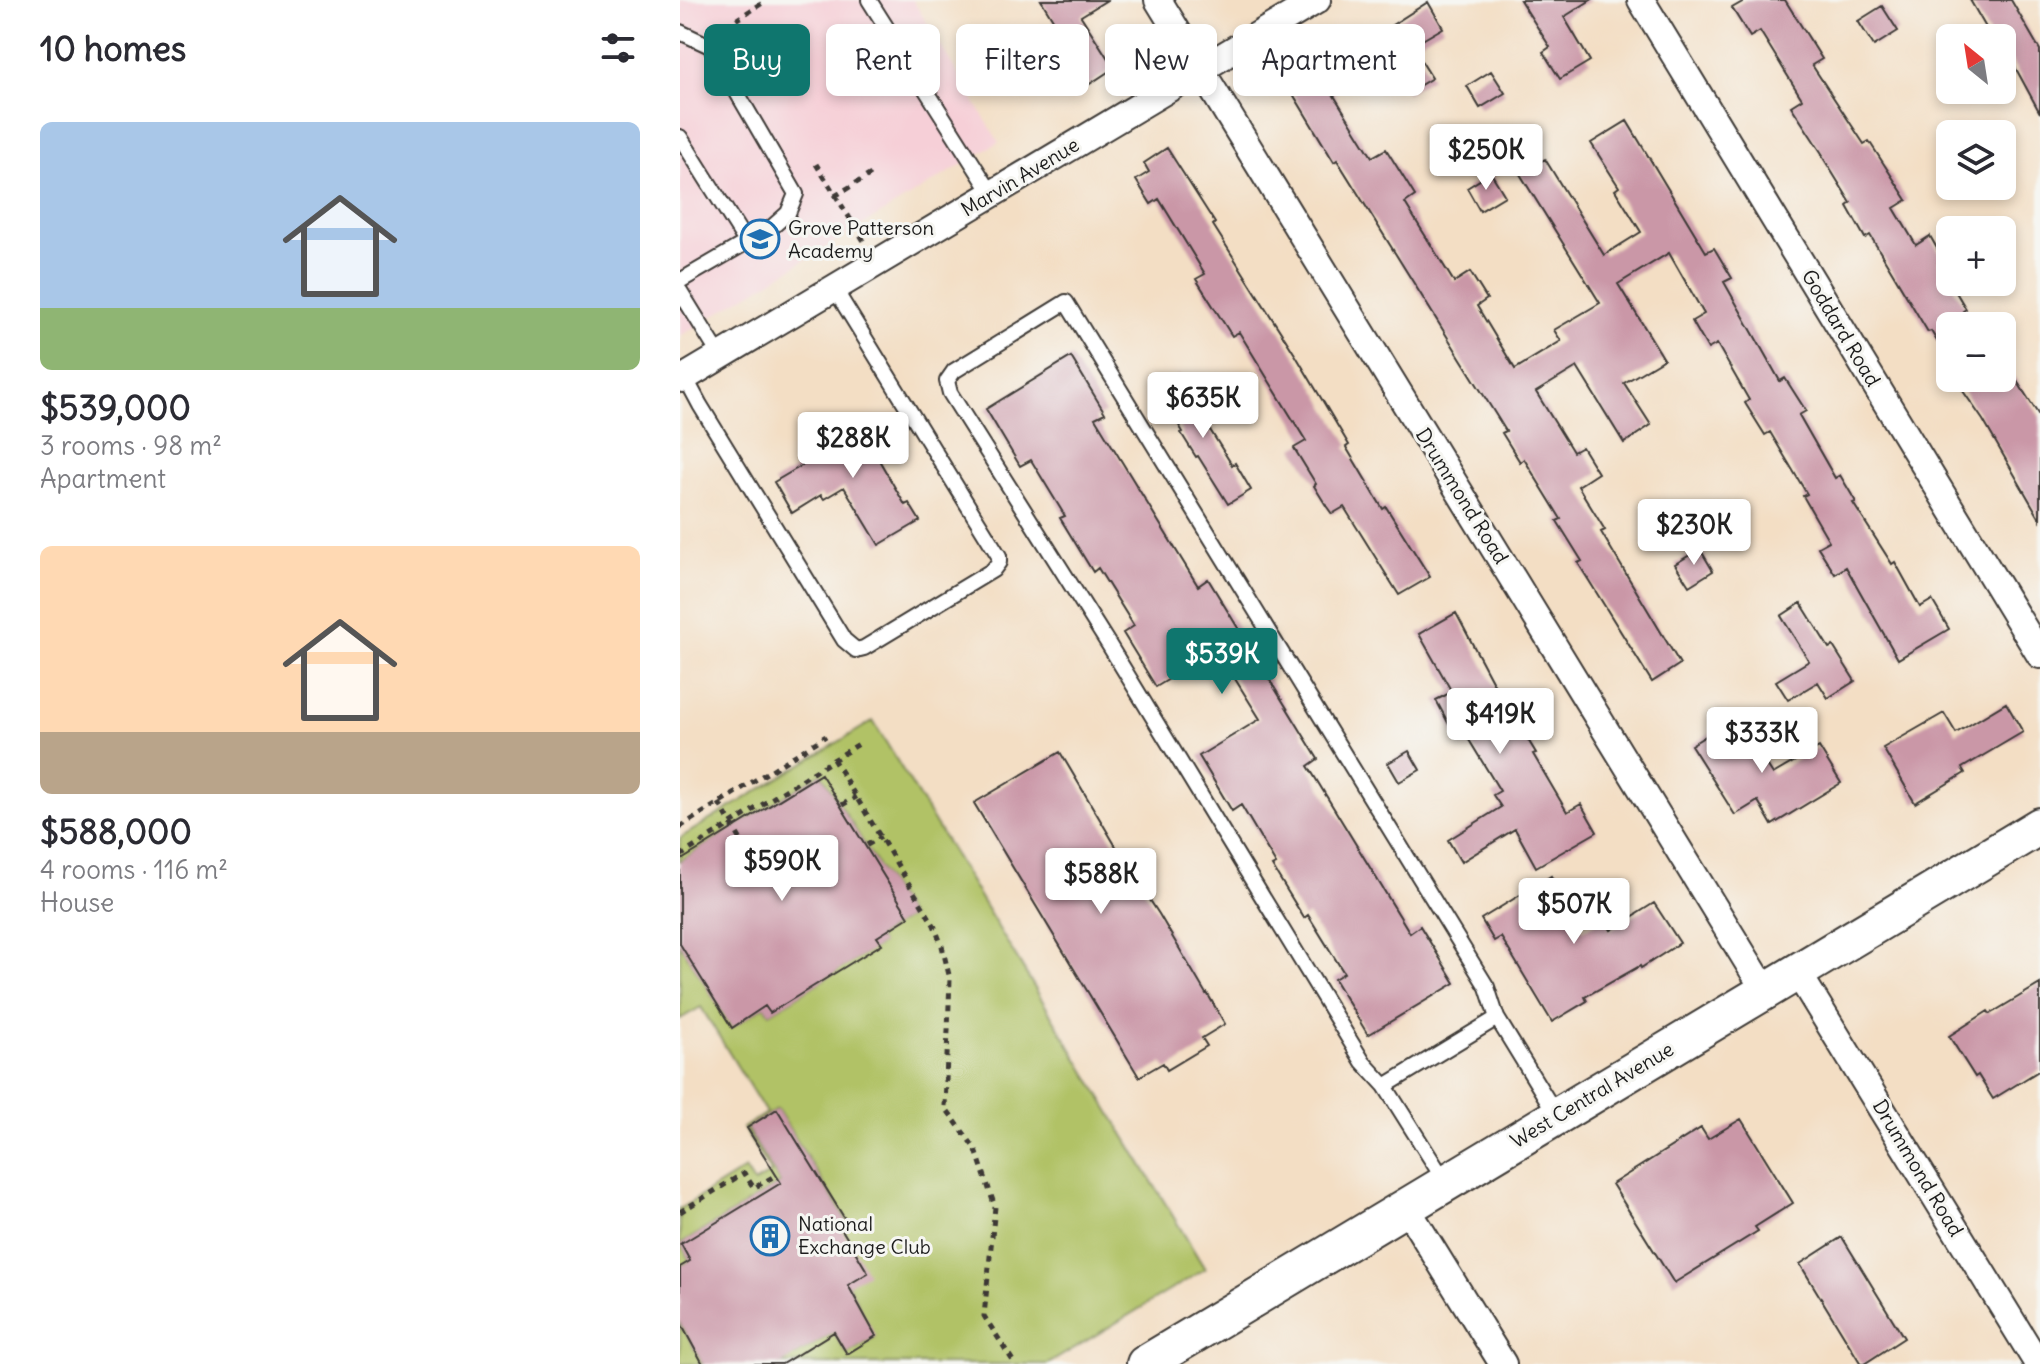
<!DOCTYPE html>
<meta charset="utf-8">
<style>
body{margin:0;font-family:Delius,sans-serif;background:#f2f2f3;color:#2b2b33;height:100vh;display:flex;flex-direction:column;font-size:30px;white-space:nowrap}
*{box-sizing:border-box;margin:0}
p{font-size:26px;color:#7c7c81}
.icon{flex:none;width:44px;height:44px;fill:none;stroke:currentColor;stroke-width:2;stroke-linecap:round;stroke-linejoin:round}
.map{position:relative;flex:1;overflow:hidden}
.side{display:flex;flex-direction:column;background:#fff;width:680px}
.side>*{flex:none}
.guide{position:absolute;left:24px;top:24px;width:760px;height:72px;display:flex;gap:16px}
.needle{width:52px;rotate:330deg}
.tools{position:absolute;left:1256px;top:24px;display:grid;gap:16px}
.tools a{display:grid;place-items:center;width:80px;height:80px;border-radius:12px;background:#fff;box-shadow:0 4px 12px #0003;font-size:40px}
.price{position:absolute;translate:-50% -68px;padding:0 18px;border-radius:8px;background:#fff;color:#222;font-size:26px;line-height:52px;filter:drop-shadow(0 2px 4px #0008)}
.price::after{content:'';position:absolute;left:50%;top:48px;width:24px;height:18px;margin-left:-12px;background:inherit;clip-path:polygon(0 0,100% 0,50% 100%)}
.price.selected{background:#0f766e;color:#fff}
ul{padding:0;list-style:none}
li{display:grid;align-content:center;gap:16px;height:424px;padding:0 40px}
li span{display:grid;place-items:center;height:248px;border-radius:12px;color:#555}
li>.icon{margin-inline-start:auto}
span .icon{width:144px;height:144px;fill:#fffc;stroke-width:1}
li b{font-size:34px}
h2{display:flex;justify-content:space-between;align-items:center;height:96px;padding:0 40px;font-size:34px}
.chip{padding:0 28px;border-radius:12px;background:#fff;box-shadow:0 4px 12px #0003;font-size:28px;line-height:72px}
.chip.selected{background:#0f766e;color:#fff}
main{display:flex;flex:1;min-height:0}
.map>svg:first-child{display:block}
.built{fill:#f6cfd7}
.green{fill:#b1c266;stroke:#666f41;stroke-width:2}
.building{fill:#ca97a7}
.lines{fill:none;stroke-linecap:round;stroke-linejoin:round}
.lane-casing{stroke:#3c3935;stroke-width:18}
.street-casing{stroke:#3c3935;stroke-width:30}
.secondary-casing{stroke:#3c3935;stroke-width:40}
.path{stroke:#3c3935;stroke-width:5;stroke-dasharray:6 6;stroke-linecap:butt}
.lane{stroke:#fff;stroke-width:14}
.street{stroke:#fff;stroke-width:26}
.secondary{stroke:#fff;stroke-width:36}
.labels{text-anchor:middle;stroke-width:6;stroke-linejoin:round;paint-order:stroke}
.street-label{font-size:20px;fill:#1c1c1c;stroke:#f6f6f2}
.poi-label{font-size:20px;fill:#1c1c1c;stroke:#f6f6f2;text-anchor:start}
</style>
<main>
<section class="side">
<h2>10 homes<svg class="icon" aria-label="filters" viewBox="0 0 24 24"><path d="M4 7h16M4 17h16"/><circle cx="9" cy="7" r="2"/><circle cx="15" cy="17" r="2"/></svg></h2>
<ul>
<li><span style="background:linear-gradient(#a9c7e8 75%,#8fb573 0)"><svg class="icon" aria-label="home" viewBox="0 0 24 24"><path d="M3 11l9-7 9 7M6 9v11h12V9"/></svg></span><div><b>$539,000</b><p>3 rooms · 98 m²</p><p>Apartment</p></div></li>
<li><span style="background:linear-gradient(#ffd9b3 75%,#b9a48a 0)"><svg class="icon" aria-label="home" viewBox="0 0 24 24"><path d="M3 11l9-7 9 7M6 9v11h12V9"/></svg></span><div><b>$588,000</b><p>4 rooms · 116 m²</p><p>House</p></div></li>
</ul>
</section>
<div class="map">
<svg width="1360" height="1364" viewBox="0 0 1360 1364">
<rect width="100%" height="100%" fill="#f6f6f2"/>
<filter id="ink" filterUnits="userSpaceOnUse"><feTurbulence type="fractalNoise" baseFrequency=".0125" numOctaves="2"/><feDisplacementMap in="SourceGraphic" scale="16" xChannelSelector="R" yChannelSelector="G"/><feConvolveMatrix kernelMatrix="1 2 1 2 8 2 1 2 1" color-interpolation-filters="sRGB"/></filter>
<filter id="wash" filterUnits="userSpaceOnUse"><feTurbulence type="fractalNoise" baseFrequency=".006" numOctaves="4" result="noise"/><feDisplacementMap in="SourceGraphic" scale="32" xChannelSelector="R" yChannelSelector="G"/><feGaussianBlur stdDeviation="1.8" result="paint"/><feColorMatrix in="noise" values="0 0 0 0 0 0 0 0 0 0 0 0 0 0 0 0 0 1.4 0 .05"/><feComposite in="paint" operator="in"/></filter>
<g filter="url(#wash)">
<rect width="100%" height="100%" fill="#f3dec4"/>
<path class="built" d="M0,0H233L319,142L0,336Z"/>
<path class="green" d="M193,721L525,1269L368,1364H101L154,1332L167,1354L195,1337L168,1285L161,1228L168,1223L97,1109L67,1129L101,1183L1,1244L10,1261L0,1267V1209L65,1169L74,1183L91,1173L63,1128L86,1113L21,1007L0,1019V944L52,1027L85,1006L90,1013L201,944L197,937L229,917L141,774L0,861V838Z
M0,1322L23,1364H0Z"/>
<g id="blocks">
<path class="building" d="M361,0H427L401,16L434,68L402,89L379,52L389,46Z
M840,0H911L884,17L910,61L880,79L863,52L870,47Z
M1066,0H1105L1142,59L1132,65L1184,144L1189,141L1227,200L1214,208L1236,245L1250,236L1263,259L1258,262L1286,309L1283,311L1292,326H1270V363L1251,331L1248,332L1190,235L1185,238L1167,206L1171,203L1142,156L1143,155L1111,106L1122,99L1080,31L1070,37L1052,8Z
M1290,0H1331L1360,50V113L1322,43V38H1312Z
M748,2L763,28L732,46L752,78L727,93L695,36Z
M1202,6L1218,31L1194,46L1178,21Z
M654,56L670,83L653,94L692,157L706,149L735,196L725,203L774,282L790,272L807,299L797,306L835,369L881,341L874,330L920,303L840,174L865,159L924,255L961,232L935,190L939,187L911,143L947,121L1026,252L1034,248L1052,278L1044,282L1100,381L1105,378L1126,411L1119,415L1155,478L1160,475L1176,502L1173,503L1212,564L1215,562L1240,607L1252,600L1269,629L1218,659L1166,567L1155,574L1138,547L1149,541L1123,496L1127,494L1090,432L1085,435L1065,403L1069,400L1037,344L1028,349L1012,321L1024,314L989,253L938,284L984,359L944,383L971,425L944,443L897,367L856,392L893,452L902,447L918,473L898,486L925,530L921,532L1000,664L972,682L898,563L902,561L877,521L881,519L844,459L840,462L822,433L826,431L657,160L654,162L607,84Z
M811,71L825,93L800,108L787,86Z
M487,148L535,223L533,225L616,356L669,445L666,447L703,509L706,507L750,577L719,595L664,507L652,514L647,507L634,486L636,484L614,448L626,441L559,332L552,336L516,279L525,274L479,199L471,204L456,180L469,172L464,163Z
M811,173L825,196L800,211L787,188Z
M391,357L425,413L415,418L518,586L528,579L638,759L628,766L730,933L740,926L775,983L688,1035L654,979L664,973L628,915L624,918L592,866L596,864L561,805L552,811L519,756L580,719L537,650L476,687L443,633L454,626L418,568L413,572L380,518L385,516L351,460L340,466L306,409Z
M499,375L514,399L512,401L552,465L555,463L571,490L548,504L518,456L516,457L501,433L503,432L477,389Z
M1279,378H1335L1360,417V519L1303,420L1283,391L1286,389Z
M197,419L216,450L199,460L225,505L229,503L240,521L199,545L164,487L144,499L141,495L112,513L94,482L143,453L142,450L150,445L147,440L168,427L171,432Z
M1020,549L1033,571L1009,586L995,564Z
M1121,603L1149,648L1153,646L1175,681L1148,698L1138,682L1108,700L1096,681L1129,661L1101,616Z
M776,613L834,722L836,720L856,753L853,754L887,812L901,804L917,832L856,867L835,829L781,862L768,840L821,807L813,795L820,791L783,730L774,734L756,700L772,692L739,634Z
M1326,703L1343,732L1282,768L1285,773L1235,803L1203,748L1264,713L1276,733Z
M1047,723L1054,733L1063,727L1093,774L1139,747L1161,783L1092,825L1078,801L1055,815L1011,745Z
M729,751L740,770L719,782L708,763Z
M380,752L444,860L479,914L526,994L527,993L545,1024L522,1038L527,1046L487,1070L483,1063L459,1077L294,803Z
M141,774L229,917L197,937L202,944L90,1013L85,1006L52,1028L0,944V861Z
M871,876L903,930L924,919L931,930L974,903L1000,943L961,968L960,966L905,997L907,1001L872,1022L821,937L814,941L801,919Z
M1360,984V1070L1313,1099L1298,1075L1295,1077L1269,1036L1308,1011L1310,1014Z
M97,1109L168,1224L161,1228L188,1273L168,1285L196,1336L167,1354L154,1332L102,1364H23L0,1322V1267L10,1261L1,1244L101,1183L67,1128Z
M1061,1119L1113,1203L1075,1227L1078,1231L994,1283L932,1184L1021,1128L1028,1139Z
M1162,1237L1224,1338L1184,1364H1181L1120,1264Z"/>
</g>
</g>
<g filter="url(#ink)">
<use href="#blocks" fill-opacity="0" stroke="#3c3935" stroke-width="2"/>
<g class="lines">
<defs>
<path id="lane" d="M189,0L312,194
M0,32L30,46L116,194L108,213L91,228L0,281
M0,137L66,242
M0,291L40,356
M5,377L20,405L164,640L176,650L184,648L313,570L319,562V556L154,288
M705,1086L817,1018
M766,1183L705,1086L683,1062L429,645L270,393L267,381L274,371L386,302L807,987L817,1018L877,1116"/>
<path id="street" d="M478,0L1086,992
M961,0L1360,655
M2,379L637,0
M1118,973L1358,1364
M726,1207L823,1364"/>
<path id="secondary" d="M465,1364L1360,826"/>
</defs>
<use href="#lane" class="lane-casing"/>
<use href="#street" class="street-casing"/>
<use href="#secondary" class="secondary-casing"/>
<path class="path" d="M46,26L84,2
M136,164L184,241
M155,196L191,174
M153,759L254,925L262,946L270,979L265,1107L296,1150L315,1207L304,1316L335,1364
M39,803L65,847
M162,805L176,797
M0,827L146,736
M187,845L201,837
M0,856L182,742
M0,1212L64,1173L74,1188L96,1175
M0,1243L1,1244"/>
<use href="#lane" class="lane"/>
<use href="#street" class="street"/>
<use href="#secondary" class="secondary"/>
</g>
</g>
<defs>
<symbol id="school-ring" viewBox="-11 -11 22 22"><circle r="9.5" fill="#f6f6f2" stroke="#1f6fb2" stroke-width="1.5"/><path d="M0-5L7-2L0 1L-7-2ZM-4 1L0 2.5L4 1V4Q0 6-4 4Z" fill="#1f6fb2"/></symbol>
<symbol id="building-ring" viewBox="-11 -11 22 22"><circle r="9.5" fill="#f6f6f2" stroke="#1f6fb2" stroke-width="1.5"/><path d="M-4-6H4V6H1V3H-1V6H-4ZM-2.5-4.3h1.7v1.8h-1.7ZM.8-4.3h1.7v1.8H.8ZM-2.5-1h1.7V.8h-1.7ZM.8-1h1.7V.8H.8Z" fill="#1f6fb2"/></symbol>
</defs>
<g fill-rule="evenodd">
<use href="#school-ring" x="58" y="217" width="44" height="44"/>
<use href="#building-ring" x="68" y="1214" width="44" height="44"/>
</g>
<g class="labels">
<g class="street-label">
<text transform="translate(340 177) rotate(-31)" y="7">Marvin Avenue</text>
<text transform="translate(1161 328) rotate(59)" y="7">Goddard Road</text>
<text transform="translate(782 496) rotate(58)" y="7">Drummond Road</text>
<text transform="translate(912 1095) rotate(-31)" y="7">West Central Avenue</text>
<text transform="translate(1238 1168) rotate(59)" y="7">Drummond Road</text>
</g>
<g class="poi-label">
<text x="108" y="235">Grove Patterson<tspan x="108" dy="23">Academy</tspan></text>
<text x="118" y="1231">National<tspan x="118" dy="23">Exchange Club</tspan></text>
</g>
</g>
</svg>
<div class="tools">
<a><svg class="needle" viewBox="-14 -14 28 28"><path d="M0-13l5 13h-10z" fill="#e53935"/><path d="M0 13l5-13h-10z" fill="#7c7c81"/></svg></a>
<a><svg class="icon" aria-label="layers" viewBox="0 0 24 24"><path d="M12 4l9 5-9 5-9-5zM3 14l9 5 9-5"/></svg></a>
<a>+</a>
<a>−</a>
</div>
<b class="price" style="left:806px;top:192px">$250K</b>
<b class="price" style="left:523px;top:440px">$635K</b>
<b class="price" style="left:173px;top:480px">$288K</b>
<b class="price" style="left:1014px;top:567px">$230K</b>
<b class="price selected" style="left:542px;top:696px">$539K</b>
<b class="price" style="left:820px;top:756px">$419K</b>
<b class="price" style="left:1082px;top:775px">$333K</b>
<b class="price" style="left:102px;top:903px">$590K</b>
<b class="price" style="left:421px;top:916px">$588K</b>
<b class="price" style="left:894px;top:946px">$507K</b>
<div class="guide">
<a class="chip selected">Buy</a>
<a class="chip">Rent</a>
<a class="chip">Filters</a>
<a class="chip">New</a>
<a class="chip">Apartment</a>
</div>
</div>
</main>
